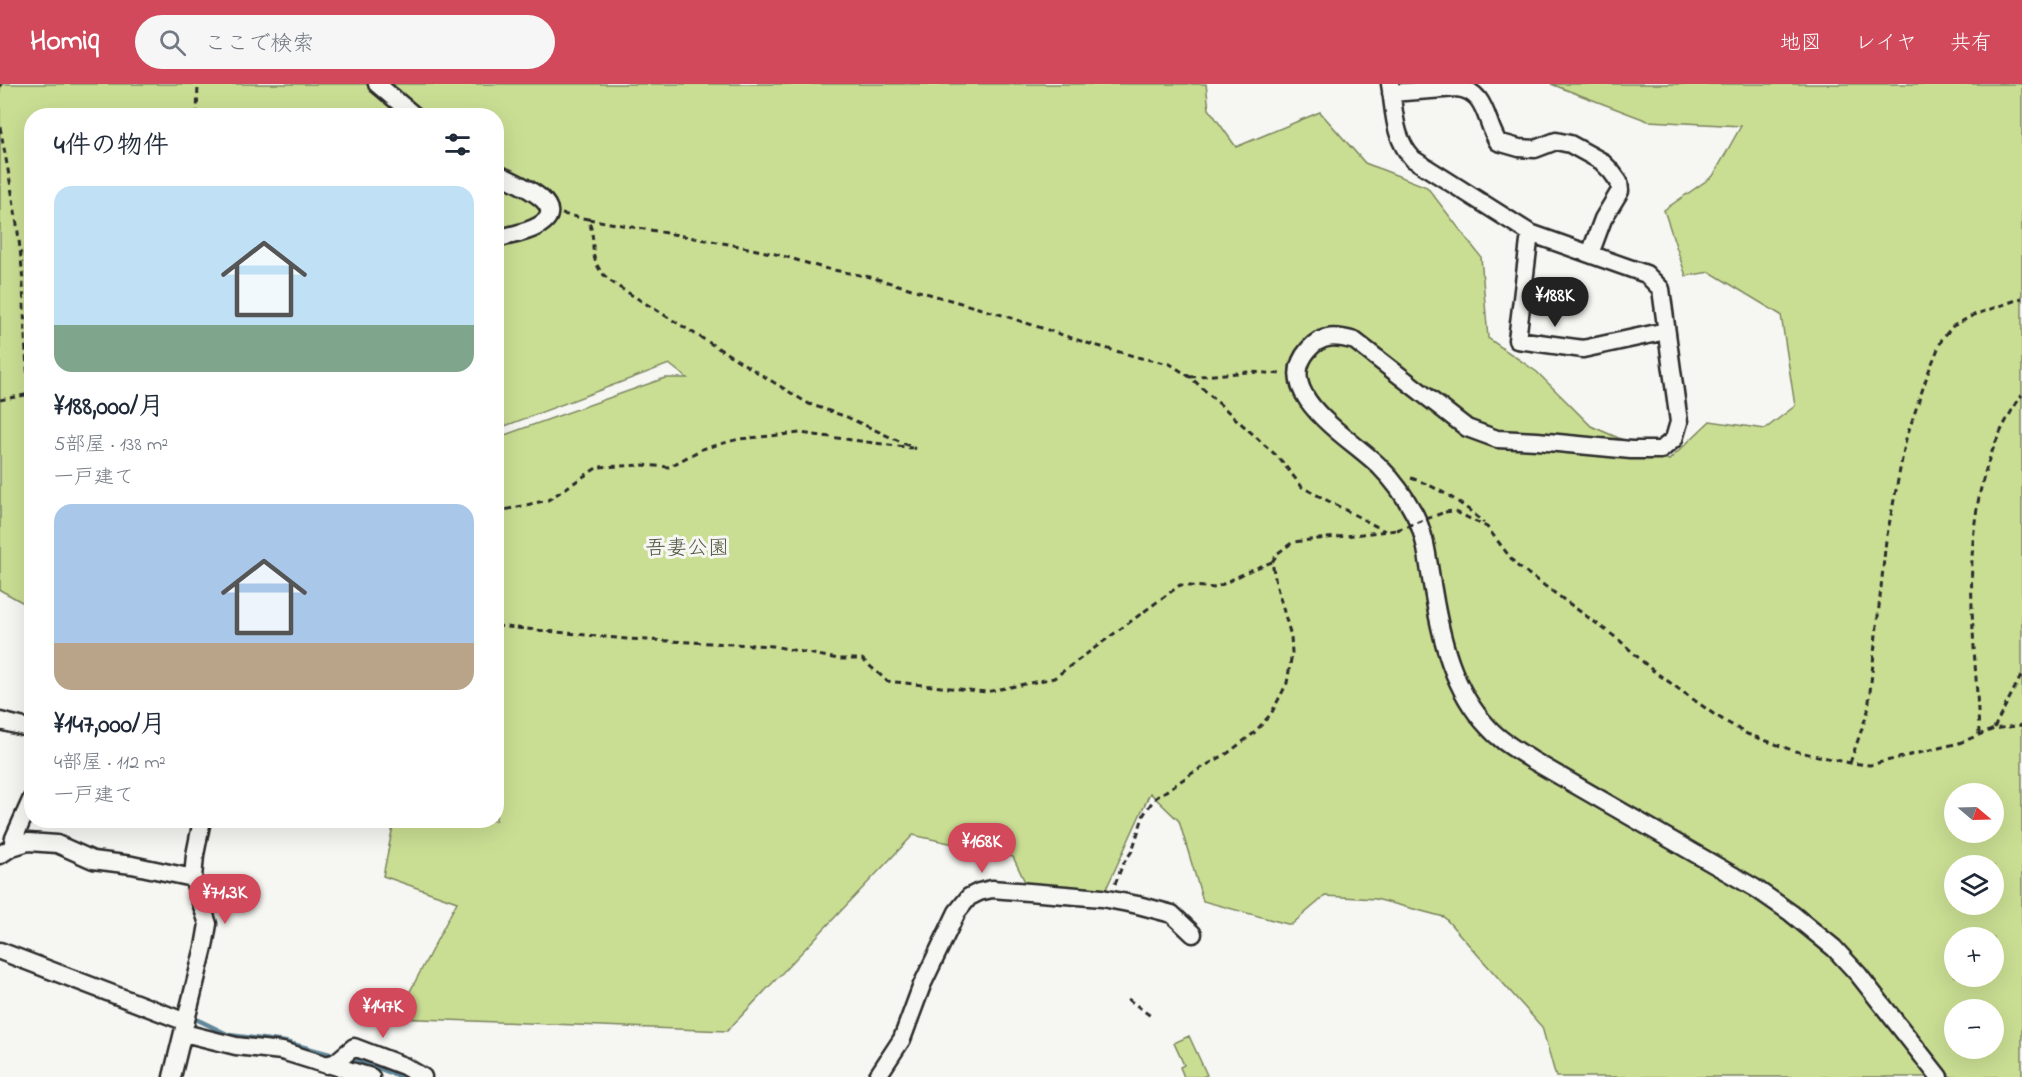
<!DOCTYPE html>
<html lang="ja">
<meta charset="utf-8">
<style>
body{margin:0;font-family:"Indie Flower","Klee One",sans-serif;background:#f6f6f7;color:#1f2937;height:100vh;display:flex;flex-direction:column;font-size:22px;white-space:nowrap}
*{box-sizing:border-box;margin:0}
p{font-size:20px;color:#747a83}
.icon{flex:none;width:33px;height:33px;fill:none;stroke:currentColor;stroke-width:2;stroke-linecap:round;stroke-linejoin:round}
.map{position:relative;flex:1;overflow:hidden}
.sheet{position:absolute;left:24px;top:24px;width:480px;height:720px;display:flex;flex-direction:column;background:#fff;border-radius:24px;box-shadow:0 6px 24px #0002}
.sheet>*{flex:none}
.needle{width:39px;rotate:109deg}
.fabs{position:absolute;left:1944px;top:699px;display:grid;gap:12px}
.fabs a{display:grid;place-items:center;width:60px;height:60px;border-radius:50%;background:#fff;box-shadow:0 6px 24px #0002;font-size:30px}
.price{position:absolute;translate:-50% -51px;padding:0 14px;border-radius:21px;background:#d1495b;color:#fff;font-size:20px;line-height:39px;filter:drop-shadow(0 2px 3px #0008)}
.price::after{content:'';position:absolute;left:50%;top:36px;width:18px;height:14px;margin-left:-9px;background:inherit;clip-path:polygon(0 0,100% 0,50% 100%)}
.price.current{background:#222;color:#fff}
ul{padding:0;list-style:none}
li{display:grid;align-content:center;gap:12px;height:318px;padding:0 30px}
li span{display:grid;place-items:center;height:186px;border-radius:18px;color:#555}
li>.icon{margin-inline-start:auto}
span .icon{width:108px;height:108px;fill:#fffc;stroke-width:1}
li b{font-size:26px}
h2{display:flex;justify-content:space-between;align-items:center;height:72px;padding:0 30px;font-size:26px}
header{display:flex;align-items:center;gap:36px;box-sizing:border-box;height:84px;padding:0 30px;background:#d1495b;color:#fff}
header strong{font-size:28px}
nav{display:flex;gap:33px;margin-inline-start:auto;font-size:21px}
.search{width:420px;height:54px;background:#f6f6f7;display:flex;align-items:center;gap:15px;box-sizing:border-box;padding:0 21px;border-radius:33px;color:#747a83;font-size:22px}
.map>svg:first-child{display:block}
.green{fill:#cade93;stroke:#7a845f;stroke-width:1.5;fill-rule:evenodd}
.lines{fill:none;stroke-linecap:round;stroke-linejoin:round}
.stream{stroke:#608799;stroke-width:4.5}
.minor-casing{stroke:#2b2b2b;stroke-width:21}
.path{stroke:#2b2b2b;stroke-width:3;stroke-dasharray:6 4.5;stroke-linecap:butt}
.minor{stroke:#f6f6f2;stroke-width:16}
.path-bridge{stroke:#2b2b2b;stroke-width:3;stroke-dasharray:6 4.5;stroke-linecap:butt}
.labels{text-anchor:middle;stroke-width:6;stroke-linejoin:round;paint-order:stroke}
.park-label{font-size:21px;fill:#535845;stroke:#f6f6f2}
</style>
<header>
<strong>Homiq</strong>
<div class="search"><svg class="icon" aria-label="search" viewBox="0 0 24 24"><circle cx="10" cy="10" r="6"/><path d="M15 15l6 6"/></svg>ここで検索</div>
<nav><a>地図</a><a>レイヤ</a><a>共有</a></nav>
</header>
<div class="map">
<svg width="2022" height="993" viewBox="0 0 2022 993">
<rect width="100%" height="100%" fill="#f6f6f2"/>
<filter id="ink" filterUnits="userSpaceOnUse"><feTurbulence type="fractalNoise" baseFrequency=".0167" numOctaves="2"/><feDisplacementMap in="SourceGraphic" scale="12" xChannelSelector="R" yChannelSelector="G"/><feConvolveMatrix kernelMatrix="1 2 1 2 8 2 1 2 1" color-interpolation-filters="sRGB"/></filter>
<g filter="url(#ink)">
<path class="green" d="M0,0H1206L1209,25L1236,63L1320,28L1365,79L1427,103L1481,173L1488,254L1537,288L1591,342L1669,376L1710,337L1765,345L1795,322L1781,231L1710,188L1686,192L1664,126L1713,92L1741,42L1648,37L1551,0H2022V993H1556L1542,943L1444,833L1376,815L1325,812L1291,841L1203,817L1179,737L1150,709L1102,814L1027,802L1013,773L913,751L727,947L396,934L457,818L383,792L394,737L496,736L497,356L499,353L665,294H687L669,280L497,345L496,32H32L31,523L0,506ZM1954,710H1994V748H1954ZM1954,782H1994V820H1954ZM1954,854H1994V892H1954ZM1954,926H1994V964H1954Z
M1189,952L1207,991L1202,993H1184L1180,983L1184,981L1174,959Z"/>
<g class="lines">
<path class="stream" d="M196,935L229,951L285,958L337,972
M348,974L365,979L401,993"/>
<defs>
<path id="minor" d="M377,0L415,32
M1390,0C1395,28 1393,53 1413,75L1530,149L1646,190L1661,205L1679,338L1674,355L1661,366H1631L1537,357L1497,355L1467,344L1355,257C1337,252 1322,250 1309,265C1269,310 1353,355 1380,383C1393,396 1406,414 1415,431C1427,455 1428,480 1433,506C1441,555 1453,606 1488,643C1500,657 1517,666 1532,676L1755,804L1791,829L1834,864L1858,890L1939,993
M1391,9L1457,4C1487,7 1485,38 1498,58L1519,64L1535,65L1556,57L1570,60L1601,77L1611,87L1619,98L1620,107L1603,135L1590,170
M496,89C510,96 575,121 538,142C526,149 510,151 496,155
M1530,149L1517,256L1583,265L1666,247
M0,637L32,645
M12,763L14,754L32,714
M0,771L12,763L28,758L57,760L93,776L132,781L193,794
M0,867L186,938
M184,949L236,962L282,967L327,981L336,978L354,963L404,982L423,993
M331,981L371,993
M172,993L204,863L208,840L193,794L195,771L202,736
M877,993L902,955L922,901L957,828L969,813L979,808L992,805L1102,814L1138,821L1172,830L1193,850"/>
</defs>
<use href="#minor" class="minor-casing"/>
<path class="path" d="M0,3L1,0
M197,32L198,0
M0,43C9,91 18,137 22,185C25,227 24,268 30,310L0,316
M562,130L588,135C592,144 593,154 593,164C594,185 606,195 622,205L809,320L847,333L916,365
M588,135L734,161L780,171L823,184L870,193L999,230L1087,259L1141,274L1170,280L1190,293L1279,374L1302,403L1385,447
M1190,293L1249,288L1284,290
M1411,394C1438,403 1464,420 1484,439
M496,428L548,416L598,383L641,381L669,383L702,365L739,355L800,349L912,364
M1445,428L1454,427L1487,443L1516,481L1618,555L1651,585L1715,631L1747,650L1795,667L1850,679L1870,681L1959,659L1994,645L2022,641
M496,542L627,555L773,562L838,575H862L887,597L986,608L1054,594L1180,501L1215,504L1251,486L1272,478
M1994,644L2022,590
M1979,650C1975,533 1950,414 2022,311
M1850,679L1868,627L1886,456L1895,411L1906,355L1928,289L1942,255L1953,242L1974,231L2022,214
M1115,800L1123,780L1132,767L1144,730L1154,715L1194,688L1228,669L1254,649L1271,630L1287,599L1292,569L1291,552L1276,500L1272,478L1278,469L1293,458L1397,446
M1128,915L1152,933"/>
<use href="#minor" class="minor"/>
<path class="path-bridge" d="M1397,446L1445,428"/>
</g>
</g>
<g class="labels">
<g class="park-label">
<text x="687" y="470">吾妻公園</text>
</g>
</g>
</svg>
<div class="fabs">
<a><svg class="needle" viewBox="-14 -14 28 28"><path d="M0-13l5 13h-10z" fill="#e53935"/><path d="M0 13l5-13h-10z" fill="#747a83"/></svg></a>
<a><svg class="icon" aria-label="layers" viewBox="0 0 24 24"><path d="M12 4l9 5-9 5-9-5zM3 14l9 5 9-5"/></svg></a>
<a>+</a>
<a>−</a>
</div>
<b class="price current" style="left:1555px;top:244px">¥188K</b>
<b class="price" style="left:982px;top:790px">¥168K</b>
<b class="price" style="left:225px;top:841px">¥71.3K</b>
<b class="price" style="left:383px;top:955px">¥147K</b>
<section class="sheet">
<h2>4件の物件<svg class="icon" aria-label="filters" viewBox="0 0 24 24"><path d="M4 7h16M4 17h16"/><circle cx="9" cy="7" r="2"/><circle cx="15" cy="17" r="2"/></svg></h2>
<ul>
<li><span style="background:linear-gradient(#bfe0f5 75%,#7fa58c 0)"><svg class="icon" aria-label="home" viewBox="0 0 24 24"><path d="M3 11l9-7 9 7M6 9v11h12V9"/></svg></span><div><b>¥188,000/月</b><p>5部屋 · 138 m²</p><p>一戸建て</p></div></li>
<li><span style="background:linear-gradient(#a9c7e8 75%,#b9a48a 0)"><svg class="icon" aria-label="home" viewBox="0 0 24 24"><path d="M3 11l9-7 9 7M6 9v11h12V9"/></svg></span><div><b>¥147,000/月</b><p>4部屋 · 112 m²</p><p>一戸建て</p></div></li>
</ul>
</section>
</div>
